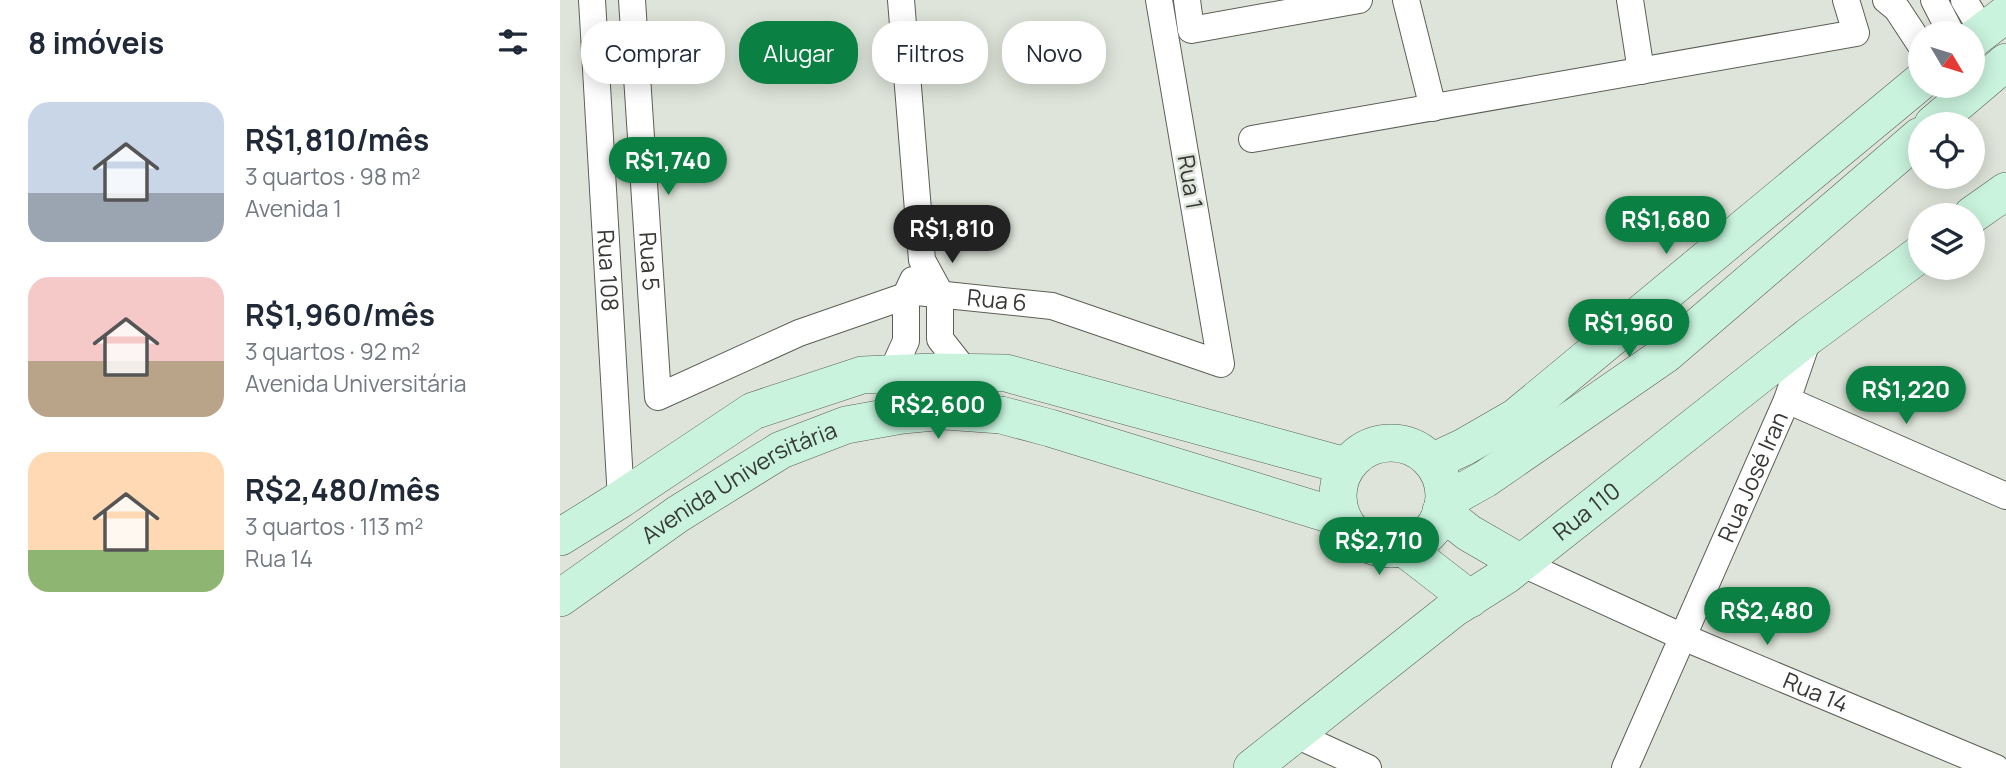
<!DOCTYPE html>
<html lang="pt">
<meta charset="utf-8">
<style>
body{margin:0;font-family:Manrope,sans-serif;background:#f2f2f3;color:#1f2937;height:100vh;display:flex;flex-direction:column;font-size:26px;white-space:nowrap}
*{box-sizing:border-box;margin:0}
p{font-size:23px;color:#747a83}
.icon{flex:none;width:38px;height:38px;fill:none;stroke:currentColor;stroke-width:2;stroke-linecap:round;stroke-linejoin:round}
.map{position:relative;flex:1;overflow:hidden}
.sheet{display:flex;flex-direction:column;background:#fff;width:560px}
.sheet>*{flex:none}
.banner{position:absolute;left:21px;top:21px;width:665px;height:63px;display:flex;gap:14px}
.needle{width:46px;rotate:128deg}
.tools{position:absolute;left:1348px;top:21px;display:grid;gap:14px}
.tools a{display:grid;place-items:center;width:77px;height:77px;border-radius:50%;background:#fff;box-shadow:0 4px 18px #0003;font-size:35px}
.price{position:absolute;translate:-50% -60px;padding:0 16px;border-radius:24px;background:#0b8043;color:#fff;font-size:23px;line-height:46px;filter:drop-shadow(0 2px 4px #0008)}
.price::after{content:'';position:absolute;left:50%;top:42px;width:21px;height:16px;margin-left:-10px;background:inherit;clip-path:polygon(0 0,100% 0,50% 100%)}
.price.on{background:#222;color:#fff}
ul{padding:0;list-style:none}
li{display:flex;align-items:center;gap:21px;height:175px;padding:0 28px}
li span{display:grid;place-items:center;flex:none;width:196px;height:140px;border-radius:21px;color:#555}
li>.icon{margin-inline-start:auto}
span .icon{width:84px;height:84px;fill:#fffc;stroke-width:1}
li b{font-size:30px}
h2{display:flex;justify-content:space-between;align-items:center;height:84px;padding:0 28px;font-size:30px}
.pill{padding:0 24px;border-radius:28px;background:#fff;box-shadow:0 4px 18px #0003;font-size:24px;line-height:63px}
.pill.on{background:#0b8043;color:#fff}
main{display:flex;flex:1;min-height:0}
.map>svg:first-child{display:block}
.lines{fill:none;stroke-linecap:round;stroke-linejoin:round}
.street-casing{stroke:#5b6056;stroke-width:28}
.secondary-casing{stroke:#5b6056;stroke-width:38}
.street{stroke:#fff;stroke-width:26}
.secondary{stroke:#c9f3dd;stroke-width:37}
.labels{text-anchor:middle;stroke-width:5;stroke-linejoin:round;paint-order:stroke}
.street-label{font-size:23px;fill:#383a36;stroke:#dee4d9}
</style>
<main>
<section class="sheet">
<h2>8 imóveis<svg class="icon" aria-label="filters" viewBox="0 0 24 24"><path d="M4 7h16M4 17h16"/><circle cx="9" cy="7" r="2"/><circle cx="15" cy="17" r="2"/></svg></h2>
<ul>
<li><span style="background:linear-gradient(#c9d6e8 65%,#9aa5b1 0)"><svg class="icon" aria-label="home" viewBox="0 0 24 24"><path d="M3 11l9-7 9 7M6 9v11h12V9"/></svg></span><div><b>R$1,810/mês</b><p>3 quartos · 98 m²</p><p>Avenida 1</p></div></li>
<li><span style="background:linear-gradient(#f6c9c9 60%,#b9a48a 0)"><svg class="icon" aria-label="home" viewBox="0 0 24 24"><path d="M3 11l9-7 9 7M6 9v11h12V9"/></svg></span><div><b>R$1,960/mês</b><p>3 quartos · 92 m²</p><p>Avenida Universitária</p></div></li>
<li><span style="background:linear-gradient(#ffd9b3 70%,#8fb573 0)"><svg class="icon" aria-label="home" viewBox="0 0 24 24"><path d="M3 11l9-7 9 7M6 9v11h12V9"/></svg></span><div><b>R$2,480/mês</b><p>3 quartos · 113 m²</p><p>Rua 14</p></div></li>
</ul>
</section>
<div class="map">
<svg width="1446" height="768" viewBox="0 0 1446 768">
<rect width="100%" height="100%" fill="#dee4d9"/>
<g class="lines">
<defs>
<g id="street">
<path id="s1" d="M32,0L61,499"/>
<path id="s2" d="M72,0L98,397L239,333L357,292L492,306L661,364L599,0"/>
<path d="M341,0L362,260L380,293V339L406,372"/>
<path d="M627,0L631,30L799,0"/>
<path d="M846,0L873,108"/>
<path d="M1070,0L1081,71"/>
<path d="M1326,0L1337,9L1360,44"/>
<path d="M1374,0L1391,33"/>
<path d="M1404,0L1423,32"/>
<path d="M692,139L1296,33L1286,0"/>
<path d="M331,374L346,341V295L353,280"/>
<path d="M1227,400L1446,496"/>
<path id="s3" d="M961,563L1123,637L1436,768"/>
<path d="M734,734L808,768"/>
<path id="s4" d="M1065,768L1227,400L1249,336"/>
</g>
<g id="secondary">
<path d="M1412,40L1446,14"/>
<path d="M1373,124L1446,62"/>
<path d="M1412,215L1446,191"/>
<circle cx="831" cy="496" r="53"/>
<path d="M872,462L904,447L956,417L1360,82"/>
<path d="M884,502L925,479L1106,354L1360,136"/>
<path d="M881,511L909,533L961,563"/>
<path d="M0,537L61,499L193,411L302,375L373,372L446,373L786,466"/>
<path d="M844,548L910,599"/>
<path id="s5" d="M0,598L118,514L221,450L286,425L342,415L385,411L441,415L490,428L782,518"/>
<path id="s6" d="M692,768L893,609L945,576L1249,336L1360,254"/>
</g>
</defs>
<use href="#street" class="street-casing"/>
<use href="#secondary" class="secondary-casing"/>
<use href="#street" class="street"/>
<use href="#secondary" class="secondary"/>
</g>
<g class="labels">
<g class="street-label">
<text transform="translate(630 182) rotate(80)" y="8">Rua 1</text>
<text dy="8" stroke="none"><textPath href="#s2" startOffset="262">Rua 5</textPath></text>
<text dy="8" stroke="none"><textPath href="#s1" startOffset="271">Rua 108</textPath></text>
<text dy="8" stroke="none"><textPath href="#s2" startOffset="758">Rua 6</textPath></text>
<text dy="8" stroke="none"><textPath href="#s4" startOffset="318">Rua José Iran</textPath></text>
<text dy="8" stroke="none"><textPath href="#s5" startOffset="214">Avenida Universitária</textPath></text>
<text dy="8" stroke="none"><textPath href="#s6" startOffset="422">Rua 110</textPath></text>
<text dy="8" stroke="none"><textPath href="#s3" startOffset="322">Rua 14</textPath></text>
</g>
</g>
</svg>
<div class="tools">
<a><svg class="needle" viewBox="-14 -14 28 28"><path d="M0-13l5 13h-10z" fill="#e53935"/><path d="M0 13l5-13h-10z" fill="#747a83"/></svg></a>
<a><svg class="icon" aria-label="locate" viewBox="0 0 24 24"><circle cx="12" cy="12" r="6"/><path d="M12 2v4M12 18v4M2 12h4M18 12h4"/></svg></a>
<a><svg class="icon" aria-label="layers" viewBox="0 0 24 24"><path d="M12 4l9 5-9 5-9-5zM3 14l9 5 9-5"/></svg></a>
</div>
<b class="price" style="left:108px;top:197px">R$1,740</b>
<b class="price" style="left:1106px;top:256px">R$1,680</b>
<b class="price on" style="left:392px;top:265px">R$1,810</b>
<b class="price" style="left:1069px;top:359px">R$1,960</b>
<b class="price" style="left:1346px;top:426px">R$1,220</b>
<b class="price" style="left:378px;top:441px">R$2,600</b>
<b class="price" style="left:819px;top:577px">R$2,710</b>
<b class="price" style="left:1207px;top:647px">R$2,480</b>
<div class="banner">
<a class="pill">Comprar</a>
<a class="pill on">Alugar</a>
<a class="pill">Filtros</a>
<a class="pill">Novo</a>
</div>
</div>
</main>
